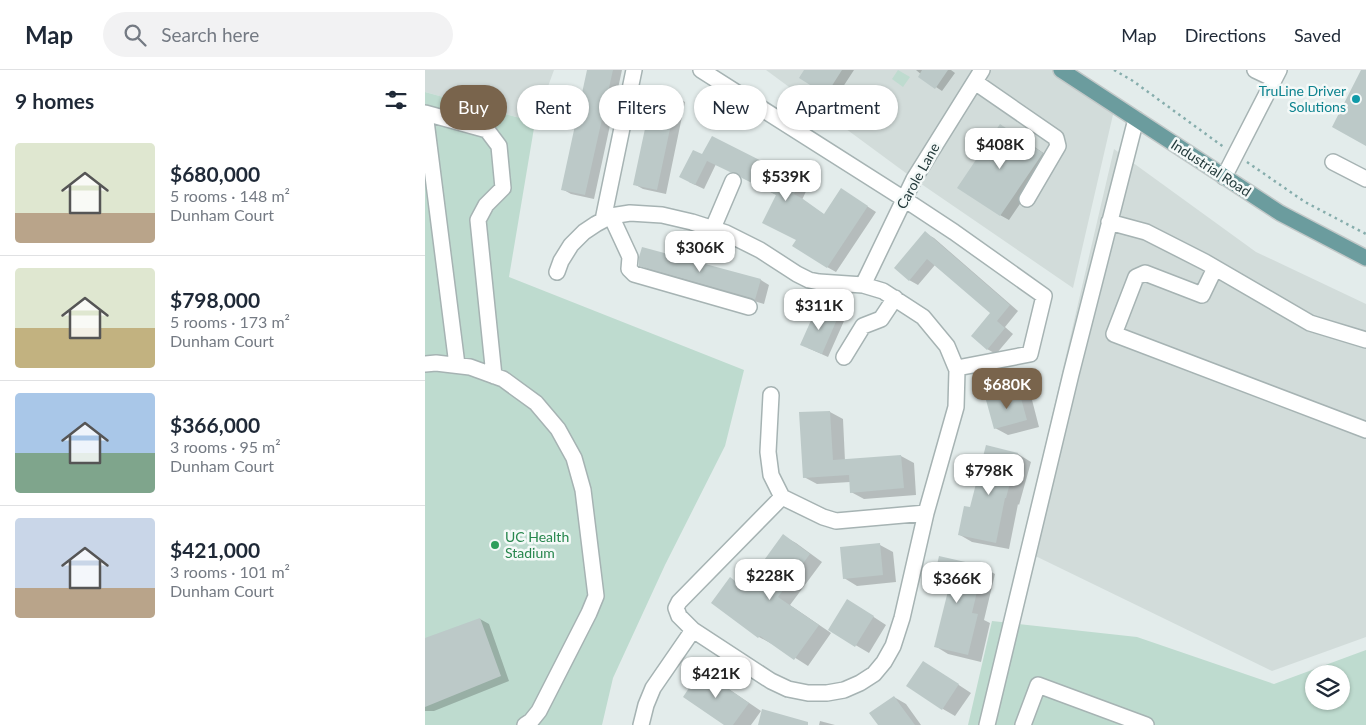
<!DOCTYPE html>
<meta charset="utf-8">
<style>
body{margin:0;font-family:Lato,sans-serif;background:#f2f2f3;color:#1f2937;height:100vh;display:flex;flex-direction:column;font-size:19px;white-space:nowrap}
*{box-sizing:border-box;margin:0}
p{font-size:16px;color:#747a83}
.icon{flex:none;width:28px;height:28px;fill:none;stroke:currentColor;stroke-width:2;stroke-linecap:round;stroke-linejoin:round}
.map{position:relative;flex:1;overflow:hidden}
.sheet{display:flex;flex-direction:column;background:#fff;width:425px}
.sheet>*{flex:none}
.hud{position:absolute;left:15px;top:15px;width:475px;height:45px;display:flex;gap:10px}
.fabs{position:absolute;left:880px;top:595px;display:grid;gap:10px}
.fabs a{display:grid;place-items:center;width:45px;height:45px;border-radius:50%;background:#fff;box-shadow:0 1px 4px #0004;font-size:25px}
.price{position:absolute;translate:-50% -42px;padding:0 11px;border-radius:10px;background:#fff;color:#222;font-size:16px;line-height:32px;filter:drop-shadow(0 1px 2px #0008)}
.price::after{content:'';position:absolute;left:50%;top:30px;width:15px;height:11px;margin-left:-8px;background:inherit;clip-path:polygon(0 0,100% 0,50% 100%)}
.price.active{background:#79644c;color:#fff}
ul{padding:0;list-style:none}
li{display:flex;align-items:center;gap:15px;height:125px;padding:0 15px}
li+li{border-top:1px solid #e0e1e3}
li span{display:grid;place-items:center;flex:none;width:140px;height:100px;border-radius:5px;color:#555}
li>.icon{margin-inline-start:auto}
span .icon{width:60px;height:60px;fill:#fffc;stroke-width:1}
li b{font-size:21px}
h2{display:flex;justify-content:space-between;align-items:center;height:60px;padding:0 15px;font-size:21px}
.chip{padding:0 18px;border-radius:22px;background:#fff;box-shadow:0 1px 4px #0004;font-size:18px;line-height:45px}
.chip.active{background:#79644c;color:#fff}
header{display:flex;align-items:center;gap:30px;box-sizing:border-box;height:70px;padding:0 25px;background:#fff;border-bottom:1px solid #e0e1e3}
header strong{font-size:24px}
nav{display:flex;gap:28px;margin-inline-start:auto;font-size:18px}
.search{width:350px;height:45px;background:#f2f2f3;display:flex;align-items:center;gap:12px;box-sizing:border-box;padding:0 18px;border-radius:28px;color:#747a83;font-size:19px}
main{display:flex;flex:1;min-height:0}
.map>svg:first-child{display:block}
.built{fill:#d2dcda}
.green{fill:#bedbcf;fill-rule:evenodd}
.shadow{fill:#0003}
.building{fill:#bcc9c8}
.lines{fill:none;stroke-linecap:round;stroke-linejoin:round}
.minor-casing{stroke:#a6b3b3;stroke-width:18}
.major-casing{stroke:#c2c8c8;stroke-width:18}
.path{stroke:#86adac;stroke-width:2.5;stroke-dasharray:2.5 4;stroke-linecap:butt}
.minor{stroke:#fff;stroke-width:15}
.major{stroke:#6b9c9e;stroke-width:15}
.culture-dot{fill:#0f9aa8;stroke:#f4f9f8;stroke-width:2}
.leisure-dot{fill:#2e9e5b;stroke:#f4f9f8;stroke-width:2}
.labels{text-anchor:middle;stroke-width:5;stroke-linejoin:round;paint-order:stroke}
.culture-label{font-size:14px;fill:#0d838f;stroke:#f4f9f8;text-anchor:end}
.street-label{font-size:14px;fill:#243b3c;stroke:#f4f9f8}
.leisure-label{font-size:14px;fill:#27864d;stroke:#f4f9f8;text-anchor:start}
</style>
<header>
<strong>Map</strong>
<div class="search"><svg class="icon" aria-label="search" viewBox="0 0 24 24"><circle cx="10" cy="10" r="6"/><path d="M15 15l6 6"/></svg>Search here</div>
<nav><a>Map</a><a>Directions</a><a>Saved</a></nav>
</header>
<main>
<section class="sheet">
<h2>9 homes<svg class="icon" aria-label="filters" viewBox="0 0 24 24"><path d="M4 7h16M4 17h16"/><circle cx="9" cy="7" r="2"/><circle cx="15" cy="17" r="2"/></svg></h2>
<ul>
<li><span style="background:linear-gradient(#dfe7d0 70%,#b9a48a 0)"><svg class="icon" aria-label="home" viewBox="0 0 24 24"><path d="M3 11l9-7 9 7M6 9v11h12V9"/></svg></span><div><b>$680,000</b><p>5 rooms · 148 m²</p><p>Dunham Court</p></div></li>
<li><span style="background:linear-gradient(#dfe7d0 60%,#c2b280 0)"><svg class="icon" aria-label="home" viewBox="0 0 24 24"><path d="M3 11l9-7 9 7M6 9v11h12V9"/></svg></span><div><b>$798,000</b><p>5 rooms · 173 m²</p><p>Dunham Court</p></div></li>
<li><span style="background:linear-gradient(#a9c7e8 60%,#7fa58c 0)"><svg class="icon" aria-label="home" viewBox="0 0 24 24"><path d="M3 11l9-7 9 7M6 9v11h12V9"/></svg></span><div><b>$366,000</b><p>3 rooms · 95 m²</p><p>Dunham Court</p></div></li>
<li><span style="background:linear-gradient(#c9d6e8 70%,#b9a48a 0)"><svg class="icon" aria-label="home" viewBox="0 0 24 24"><path d="M3 11l9-7 9 7M6 9v11h12V9"/></svg></span><div><b>$421,000</b><p>3 rooms · 101 m²</p><p>Dunham Court</p></div></li>
</ul>
</section>
<div class="map">
<svg width="941" height="655" viewBox="0 0 941 655">
<rect width="100%" height="100%" fill="#e3eceb"/>
<path class="built" d="M0,0H129L110,52L0,22Z
M341,0H636L690,36L648,218L489,109Z
M689,79L831,182L941,234V567L847,601L596,479Z"/>
<path class="green" d="M473,0L485,7L478,17L467,9Z
M0,22L110,52L84,207L319,300L300,376L240,495L188,608L177,655H0Z
M567,551L712,567L849,614L941,580V655H543ZM889,604H916V631H889Z"/>
<path class="shadow" d="M163,0H197L169,129L146,124L137,119Z
M380,0H429L410,29L375,7Z
M491,0H526L530,3L517,21L511,17Z
M251,27L260,32L241,124L218,119L209,114Z
M584,60L626,88L584,150L575,145Z
M278,86L375,112L383,117L377,130L400,145L425,125L451,142L411,202L402,197L373,170L352,125L291,94L279,119L264,112Z
M500,163L509,168L593,241L580,257L588,264L571,284L562,279L567,243L510,195L493,215L484,210Z
M215,195L336,210L344,215L339,234L224,200Z
M393,239L419,251L403,287L383,278Z
M594,322L607,330L614,357L583,365L570,358Z
M405,342L418,349L420,391L476,386L489,393L491,425L439,429L426,422L425,412L392,414L379,407Z
M562,376L593,384L606,392L594,435L593,434L584,479L547,472L535,465L546,438Z
M358,466L371,473L397,492L365,535L406,563L383,596L347,573V574L334,567L288,533L305,509L321,518Z
M455,475L468,482L471,512L432,516L419,508Z
M557,497L570,504L559,550L565,553L556,592L523,584L510,576L524,524L508,516Z
M435,538L461,555L444,583L405,560Z
M55,549L64,554L84,611L9,641H0V569Z
M511,600L546,623L530,646L518,639Z
M289,609L336,641L326,655H301Z
M469,627L481,634L496,655H455Z
M395,651L410,655H394Z"/>
<path class="building" d="M162,0H188L160,125L136,120Z
M379,0H417L401,25L374,8Z
M497,0H523L510,19L493,7Z
M936,0H941V76L907,57Z
M228,21L252,26L232,120L208,115Z
M575,54L618,83L575,146L532,118Z
M287,66L376,111L369,124L378,129L399,144L416,118L443,136L402,198L367,176L371,170L337,153L351,125L317,108L312,103L305,102L282,91L270,115L254,107L268,80L277,84Z
M500,161L585,235L572,251L580,258L562,280L546,266L565,243L502,189L484,211L469,198Z
M217,177L336,209L330,230L327,228L214,196V187Z
M392,237L413,247L397,284L375,275Z
M594,321L602,350L569,359L561,330Z
M405,341L408,390L476,385L479,418L425,423L424,405L378,408L374,342Z
M561,375L593,383L581,428H580L571,473L533,465L539,436L545,437Z
M358,464L385,484L353,527L394,555L369,590L335,566L333,568L286,533L305,507L319,518Z
M455,473L458,505L418,509L415,477Z
M514,486L558,496L547,543L553,544L543,585L509,577L523,521L507,517Z
M422,529L449,546L430,577L403,560Z
M55,548L76,606L0,637V568Z
M498,591L534,614L517,640L481,616Z
M276,600L324,633L308,655H299L258,627Z
M469,626L476,636L490,655H453L444,643Z
M337,639L383,652V655H333Z"/>
<g class="lines">
<defs>
<path id="minor" d="M276,0L479,129L529,162L619,226L605,284L532,298
M830,0L849,9
M550,12L631,68L633,76L602,129
M0,43L62,60L74,76L78,118L61,135L53,150L69,306
M0,43L32,295
M908,92L941,109
M799,107L854,0
M186,146L205,187L204,199L209,204L324,237
M178,150L209,0
M684,152L721,162L780,192L885,253L941,270
M288,158L308,111
M790,198L777,225L720,203L711,207L689,264L941,360
M132,202L136,191L146,175L159,162L171,154L186,146L205,143L237,145L267,152L301,163L335,180L372,204L384,210L394,212L438,215L458,221L498,247L522,276L532,300L531,337L501,443L477,548L468,576L459,592L449,604L435,613L419,620L402,623H383L363,619L346,611L268,560L254,546L251,538L254,532L357,427
M438,215L489,109L557,0
M419,287L438,256L456,249L470,228
M0,294L11,293L45,297L78,309L111,333L133,359L149,388L158,420L171,526L164,543L114,641L106,651L100,655
M346,325L343,382L346,405L357,427
M357,427L398,447L411,451L501,443
M216,655L221,635L228,618L268,560
M562,655L646,304L711,49
M598,655L613,615L721,655"/>
<path id="major" d="M636,0L855,143L941,188"/>
</defs>
<use href="#minor" class="minor-casing"/>
<use href="#major" class="major-casing"/>
<path class="path" d="M689,0L708,11L800,78
M822,92L880,132L941,164"/>
<use href="#minor" class="minor"/>
<use href="#major" class="major"/>
</g>
<circle class="culture-dot" cx="931" cy="29" r="5"/>
<circle class="leisure-dot" cx="70" cy="475" r="5"/>
<g class="labels">
<g class="culture-label">
<text x="921" y="26">TruLine Driver<tspan x="921" dy="16">Solutions</tspan></text>
</g>
<g class="street-label">
<text transform="translate(786 98) rotate(33)" y="5">Industrial Road</text>
<text transform="translate(493 106) rotate(-61)" y="5">Carole Lane</text>
</g>
<g class="leisure-label">
<text x="80" y="472">UC Health<tspan x="80" dy="16">Stadium</tspan></text>
</g>
</g>
</svg>
<div class="fabs">
<a><svg class="icon" aria-label="layers" viewBox="0 0 24 24"><path d="M12 4l9 5-9 5-9-5zM3 14l9 5 9-5"/></svg></a>
</div>
<b class="price" style="left:575px;top:100px">$408K</b>
<b class="price" style="left:361px;top:132px">$539K</b>
<b class="price" style="left:275px;top:203px">$306K</b>
<b class="price" style="left:394px;top:261px">$311K</b>
<b class="price active" style="left:582px;top:340px">$680K</b>
<b class="price" style="left:564px;top:426px">$798K</b>
<b class="price" style="left:345px;top:531px">$228K</b>
<b class="price" style="left:532px;top:534px">$366K</b>
<b class="price" style="left:291px;top:629px">$421K</b>
<div class="hud">
<a class="chip active">Buy</a>
<a class="chip">Rent</a>
<a class="chip">Filters</a>
<a class="chip">New</a>
<a class="chip">Apartment</a>
</div>
</div>
</main>
